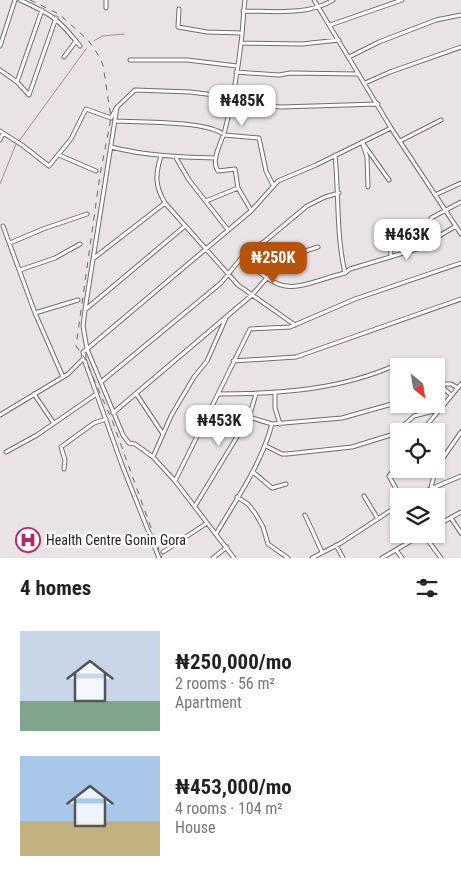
<!DOCTYPE html>
<meta charset="utf-8">
<style>
body{margin:0;font-family:"Roboto Condensed",sans-serif;background:#f2f2f2;color:#222;height:100vh;display:flex;flex-direction:column;font-size:19px;white-space:nowrap}
*{box-sizing:border-box;margin:0}
p{font-size:16px;color:#767676}
.icon{flex:none;width:28px;height:28px;fill:none;stroke:currentColor;stroke-width:2;stroke-linecap:round;stroke-linejoin:round}
.map{position:relative;height:558px;overflow:hidden}
.panel{display:flex;flex-direction:column;background:#fff;flex:1}
.panel>*{flex:none}
.needle{width:32px;rotate:150deg}
.tools{position:absolute;left:390px;top:358px;display:grid;gap:10px}
.tools a{display:grid;place-items:center;width:55px;height:55px;border-radius:0px;background:#fff;box-shadow:0 1px 4px #0004;font-size:25px}
.price{position:absolute;translate:-50% -42px;padding:0 11px;border-radius:10px;background:#fff;color:#222;font-size:16px;line-height:32px;filter:drop-shadow(0 1px 2px #0008)}
.price::after{content:'';position:absolute;left:50%;top:30px;width:15px;height:11px;margin-left:-8px;background:inherit;clip-path:polygon(0 0,100% 0,50% 100%)}
.price.active{background:#b45309;color:#fff}
ul{padding:0;list-style:none}
li{display:flex;align-items:center;gap:15px;height:125px;padding:0 20px}
li span{display:grid;place-items:center;flex:none;width:140px;height:100px;border-radius:0px;color:#555}
li>.icon{margin-inline-start:auto}
span .icon{width:60px;height:60px;fill:#fffc;stroke-width:1}
li b{font-size:21px}
h2{display:flex;justify-content:space-between;align-items:center;height:60px;padding:0 20px;font-size:21px}
.map>svg:first-child{display:block}
.lines{fill:none;stroke-linecap:round;stroke-linejoin:round}
.stream{stroke:#b18898;stroke-width:1}
.minor-casing{stroke:#716c6e;stroke-width:5}
.minor{stroke:#fff;stroke-width:3}
.rail{stroke:#6b6869;stroke-width:1;stroke-dasharray:6 6;stroke-linecap:butt}
.labels{text-anchor:middle;stroke-width:5;stroke-linejoin:round;paint-order:stroke}
.poi-label{font-size:14px;fill:#272526;stroke:#fff;text-anchor:start}
</style>
<div class="map">
<svg width="461" height="558" viewBox="0 0 461 558">
<rect width="100%" height="100%" fill="#e9e3e5"/>
<g class="lines">
<path class="stream" d="M94,41L102,36L124,34
M19,141L86,49
M0,184L16,144"/>
<defs>
<path id="minor" d="M20,0C52,15 58,18 80,46
M245,0C243,14 243,29 241,43C238,72 232,102 225,130C222,142 210,160 218,171L235,169L238,188L251,210
M314,0L391,128L461,234
M106,8V0
M179,9L178,27L207,32L242,33
M243,11C272,11 308,16 333,0
M330,25L402,0
M242,43L302,44L339,40
M0,46L15,0
M64,57L76,41
M349,57L379,42L436,20L461,15
M130,60H187L237,66
M0,70L17,82L29,95L56,18
M236,72L279,75L290,73L359,74
M17,82L42,10
M365,83L390,72L461,47
M231,104L282,107L378,104
M117,107L85,310L83,326L87,349L123,435L129,443L135,444L153,457L175,481L234,558
M116,121C139,122 210,121 224,135L259,138L266,171L273,185
M0,131L22,145L49,166L71,139L86,109L111,118L117,107L135,90L190,92L231,97
M0,140L3,133
M400,141L441,120
M362,142L389,180
M363,145L367,157L368,187
M111,147C146,156 180,157 216,158
M59,155L96,171
M335,155C339,195 336,234 345,273
M161,156C155,175 155,186 165,203L238,285L295,325
M176,158L189,180L228,230
M437,194L461,183
M206,201L238,188
M431,218L461,202
M3,226L35,313L63,377
M390,242L391,257
M10,243L43,229L87,214
M242,257C287,299 289,288 345,273L350,269L417,249L456,226
M94,258L165,203
M20,270L55,258L80,244
M86,309L185,226
M35,313L78,300
M84,359L122,465L159,558
M233,361L296,357L461,299
M101,382L221,283L242,257L265,241L307,206L325,197L339,193
M436,384H451L458,388
M441,386L451,395
M275,392V408L280,424
M34,394L53,422
M218,394C279,394 341,390 398,364
M137,395L163,434
M113,413L252,295L279,264L296,254L318,247
M0,415L68,374L84,358L83,352L87,349L251,211L278,181L316,165L391,128
M249,417L272,424L342,418L399,402
M422,431L461,384
M266,446L282,454H287L352,447L394,434L414,416L438,410
M6,452L37,435L95,395
M153,457L171,416L194,377L207,361L226,318
M399,462L389,476L400,496
M436,468L461,432
M64,469L65,460L61,447L94,423L106,419
M253,472L272,488L286,484
M175,481L250,329L290,327L355,299L461,263
M431,487L436,469
M364,496L378,519
M414,496L461,476
M237,497L248,504L255,513L263,527L268,544L288,558
M195,506L249,417L256,394
M305,515L322,552
M451,518L461,533
M436,526L461,512
M216,534C237,498 261,465 272,424
M423,534L441,558
M336,545L343,558
M396,550L402,558
M163,552L207,523
M213,558L227,547
M312,558L341,543L399,505
M382,558L423,534"/>
</defs>
<use href="#minor" class="minor-casing"/>
<use href="#minor" class="minor"/>
<path class="rail" d="M30,0L59,14L88,40L99,56L103,65L111,118L100,175L76,346L84,357L112,420L162,558"/>
</g>
<defs>
<symbol id="hospital-ring" viewBox="-11 -11 22 22"><circle r="9.5" fill="#fff" stroke="#af296f" stroke-width="1.5"/><path d="M-5-5h3v3.5h4V-5h3V5h-3V1.5h-4V5h-3Z" fill="#af296f"/></symbol>
</defs>
<g fill-rule="evenodd">
<use href="#hospital-ring" x="14" y="526" width="28" height="28"/>
</g>
<g class="labels">
<g class="poi-label">
<text x="46" y="545">Health Centre Gonin Gora</text>
</g>
</g>
</svg>
<div class="tools">
<a><svg class="needle" viewBox="-14 -14 28 28"><path d="M0-13l5 13h-10z" fill="#e53935"/><path d="M0 13l5-13h-10z" fill="#767676"/></svg></a>
<a><svg class="icon" aria-label="locate" viewBox="0 0 24 24"><circle cx="12" cy="12" r="6"/><path d="M12 2v4M12 18v4M2 12h4M18 12h4"/></svg></a>
<a><svg class="icon" aria-label="layers" viewBox="0 0 24 24"><path d="M12 4l9 5-9 5-9-5zM3 14l9 5 9-5"/></svg></a>
</div>
<b class="price" style="left:242px;top:127px">₦485K</b>
<b class="price" style="left:407px;top:261px">₦463K</b>
<b class="price active" style="left:273px;top:284px">₦250K</b>
<b class="price" style="left:219px;top:447px">₦453K</b>
</div>
<section class="panel">
<h2>4 homes<svg class="icon" aria-label="filters" viewBox="0 0 24 24"><path d="M4 7h16M4 17h16"/><circle cx="9" cy="7" r="2"/><circle cx="15" cy="17" r="2"/></svg></h2>
<ul>
<li><span style="background:linear-gradient(#c9d6e8 70%,#7fa58c 0)"><svg class="icon" aria-label="home" viewBox="0 0 24 24"><path d="M3 11l9-7 9 7M6 9v11h12V9"/></svg></span><div><b>₦250,000/mo</b><p>2 rooms · 56 m²</p><p>Apartment</p></div></li>
<li><span style="background:linear-gradient(#a9c7e8 65%,#c2b280 0)"><svg class="icon" aria-label="home" viewBox="0 0 24 24"><path d="M3 11l9-7 9 7M6 9v11h12V9"/></svg></span><div><b>₦453,000/mo</b><p>4 rooms · 104 m²</p><p>House</p></div></li>
</ul>
</section>
